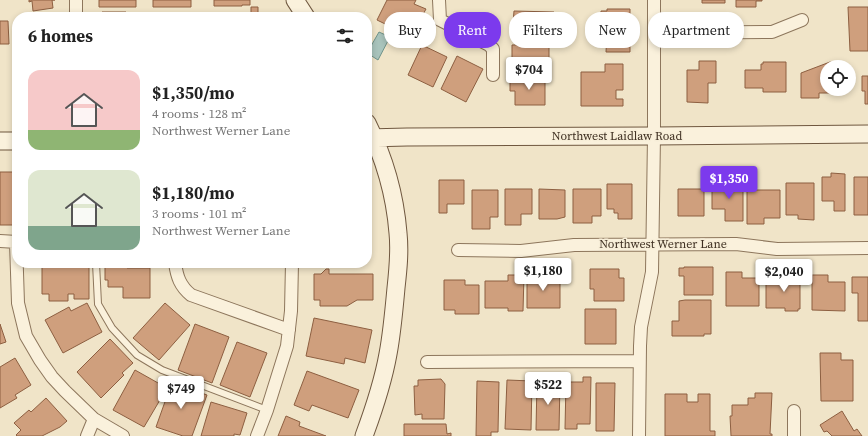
<!DOCTYPE html>
<meta charset="utf-8">
<style>
body{margin:0;font-family:"Source Serif 4",serif;background:#f6f6f6;color:#222;height:100vh;display:flex;flex-direction:column;font-size:15px;white-space:nowrap}
*{box-sizing:border-box;margin:0}
p{font-size:13px;color:#767676}
.icon{flex:none;width:22px;height:22px;fill:none;stroke:currentColor;stroke-width:2;stroke-linecap:round;stroke-linejoin:round}
.map{position:relative;flex:1;overflow:hidden}
.drawer{position:absolute;left:12px;top:12px;width:360px;height:256px;display:flex;flex-direction:column;background:#fff;border-radius:16px;box-shadow:0 2px 6px #0003}
.drawer>*{flex:none}
.hud{position:absolute;left:384px;top:12px;width:380px;height:36px;display:flex;gap:8px}
.fabs{position:absolute;left:820px;top:60px;display:grid;gap:8px}
.fabs a{display:grid;place-items:center;width:36px;height:36px;border-radius:50%;background:#fff;box-shadow:0 2px 6px #0003;font-size:20px}
.price{position:absolute;translate:-50% -34px;padding:0 9px;border-radius:4px;background:#fff;color:#222;font-size:13px;line-height:26px;filter:drop-shadow(0 1px 2px #0008)}
.price::after{content:'';position:absolute;left:50%;top:24px;width:12px;height:9px;margin-left:-6px;background:inherit;clip-path:polygon(0 0,100% 0,50% 100%)}
.price.active{background:#7c3aed;color:#fff}
ul{padding:0;list-style:none}
li{display:flex;align-items:center;gap:12px;height:100px;padding:0 16px}
li span{display:grid;place-items:center;flex:none;width:112px;height:80px;border-radius:12px;color:#555}
li>.icon{margin-inline-start:auto}
span .icon{width:48px;height:48px;fill:#fffc;stroke-width:1}
li b{font-size:17px}
h2{display:flex;justify-content:space-between;align-items:center;height:48px;padding:0 16px;font-size:17px}
.pill{padding:0 14px;border-radius:16px;background:#fff;box-shadow:0 2px 6px #0003;font-size:14px;line-height:36px}
.pill.active{background:#7c3aed;color:#fff}
.map>svg:first-child{display:block}
.water{fill:#a9c4bc;stroke:#6f938a}
.building{fill:#cf9f7d;stroke:#8d5f41}
.lines{fill:none;stroke-linecap:round;stroke-linejoin:round}
.lane-casing{stroke:#8d765c;stroke-width:8}
.street-casing{stroke:#8d765c;stroke-width:14}
.secondary-casing{stroke:#6f573f;stroke-width:19}
.lane{stroke:#faf1dc;stroke-width:6}
.street{stroke:#faf1dc;stroke-width:12}
.secondary{stroke:#faf1dc;stroke-width:17}
.labels{text-anchor:middle;stroke-width:3;stroke-linejoin:round;paint-order:stroke}
.street-label{font-size:12px;fill:#3d2e20;stroke:#f7eed8}
</style>
<div class="map">
<svg width="868" height="436" viewBox="0 0 868 436">
<rect width="100%" height="100%" fill="#f0e4c8"/>
<path class="water" d="M379,32L390,37L378,60L367,53Z"/>
<path class="building" d="M29,0H55H52L53,8L33,11L32,1L29,2Z
M99,0H136V7H99Z
M153,0H191V7H153Z
M214,0H250V5H242V6H214Z
M387,0H416L414,4L426,9L421,18L425,20L416,39L377,20Z
M702,0H725V3H702Z
M736,0H762V1H756V7H736Z
M251,7H258V14H251Z
M848,7H868V51H850Z
M607,9H630V52H606L607,33H601V11H607Z
M514,11L554,12L553,37L517,35V24L513,23Z
M102,12H126V17H102Z
M33,15H60V17H33Z
M0,21H8L9,44H0Z
M549,44V73L517,74V66H512V45Z
M422,45L447,57L433,87L408,75Z
M457,56L483,69L466,102L441,89Z
M699,61H716V83H708V103L687,102V70H699Z
M763,62H786V92H763V88H745V70H761V64H763Z
M830,62H838V67H827V89H831V93H819V98H801V73Z
M605,64H623V90H616V99H623V106H581V72H605Z
M862,76H868V104H865V91H862Z
M515,78H545V105H515V91H510V79Z
M0,172H17V225H0Z
M831,173L845,174V211H834V201H822V177H831Z
M854,177H868V215H854Z
M439,180H464V204H447V213H439Z
M712,183H743V221H725V209H712Z
M786,183H814V220L798,219V215H786Z
M607,184H632V219H618V213H614V209H607Z
M505,189H532V214H521V225H505Z
M539,189L565,190V217L557,219H539Z
M573,189H601V216H592V223H573Z
M678,189H704V216H678Z
M472,190H498V217H490V229H472Z
M747,190H780V218H764V224H747Z
M65,263H82V266H89V299H74V294H68V301H49V294H42V266H65Z
M105,263H127V268H150V298H123V287H108V280H105Z
M684,267H713V295H684V276H679V268H684Z
M326,269H329V274H373V300H357L347,306H320V300H314V274H321Z
M590,269H619V278H624V301H594V289H590Z
M726,272H742V278H759V306H726Z
M527,274H550V282H560V308H527Z
M508,275H524L523,311H508V308H485V281H508Z
M788,275H800V309H798V311H785V308H766V279H788Z
M812,275H828V282H845V311L812,310Z
M852,277H868V321H858V293H852Z
M444,280H465V285H479V314H455V310H444Z
M685,300H711V334H704V336H672V321H679V301Z
M87,303L102,332L63,353L45,320L69,307L71,311Z
M165,303L190,325L159,360L133,338Z
M585,309H616V344H585Z
M314,318L372,330L365,363L345,358L344,364L306,356Z
M0,324L6,342L0,344Z
M195,324L229,337L212,383L178,370Z
M110,339L133,363L122,373L124,375L101,398L77,372Z
M237,342L267,353L250,397L220,385Z
M820,353H841V360H853V401H821Z
M15,358L31,385L15,395L17,398L0,408V367Z
M135,370L167,388L144,427L113,410Z
M307,371L359,390L348,418L312,405L309,411L294,405Z
M583,377H591L590,424H577V429H565L566,382H583Z
M441,379L445,384L444,419H422V414L415,415L414,386H418V380Z
M507,380L532,381L531,430L505,429Z
M477,381L499,382L498,432H491V436H476Z
M537,381L560,382L559,430H536Z
M172,382L207,395L192,436H183L156,427Z
M596,383H615L614,431H596Z
M755,393H772L770,434H772V436H731L730,416H732V405H748V398H755Z
M665,394H687V402H698V394H710V431H715V436H665Z
M46,398L67,421L60,427L42,436H17L16,435L21,430L14,423L29,410L31,412Z
M211,402L247,413L240,435L234,434V436H201Z
M842,411L854,431L857,429L862,436H832L827,431L824,432L820,425Z
M286,416L300,422L299,426L326,436H278Z
M404,424H446L447,434L451,433V436H404Z"/>
<g class="lines">
<defs>
<path id="lane" d="M96,263L98,304L112,328L137,355L162,370L267,410"/>
<path id="street" d="M439,0L440,20L489,45L493,49V75
M76,17V0
M654,33L772,32L802,20
M0,241L17,242
M16,242L18,303L26,336L40,360L52,377L65,391L94,419L123,436
M458,250L521,251L574,245L736,244L777,249L868,248
M175,263C177,277 180,286 191,295L289,330
M427,362L639,361
M794,411V436
M87,436L94,419
M257,436L267,410L287,346L291,311L292,263
M639,436L640,346L641,327L652,272L654,136V0"/>
<path id="secondary" d="M295,0L306,17
M367,138L407,137L654,136L868,134
M0,141H17
M364,436C374,409 383,382 388,354C392,333 394,310 396,288C398,270 400,252 398,233C395,195 384,157 367,123"/>
</defs>
<use href="#lane" class="lane-casing"/>
<use href="#street" class="street-casing"/>
<use href="#secondary" class="secondary-casing"/>
<use href="#lane" class="lane"/>
<use href="#street" class="street"/>
<use href="#secondary" class="secondary"/>
</g>
<g class="labels">
<g class="street-label">
<text x="617" y="140">Northwest Laidlaw Road</text>
<text x="663" y="248">Northwest Werner Lane</text>
</g>
</g>
</svg>
<div class="fabs">
<a><svg class="icon" aria-label="locate" viewBox="0 0 24 24"><circle cx="12" cy="12" r="6"/><path d="M12 2v4M12 18v4M2 12h4M18 12h4"/></svg></a>
</div>
<b class="price" style="left:529px;top:91px">$704</b>
<b class="price active" style="left:729px;top:200px">$1,350</b>
<b class="price" style="left:543px;top:292px">$1,180</b>
<b class="price" style="left:784px;top:293px">$2,040</b>
<b class="price" style="left:548px;top:406px">$522</b>
<b class="price" style="left:181px;top:410px">$749</b>
<div class="hud">
<a class="pill">Buy</a>
<a class="pill active">Rent</a>
<a class="pill">Filters</a>
<a class="pill">New</a>
<a class="pill">Apartment</a>
</div>
<section class="drawer">
<h2>6 homes<svg class="icon" aria-label="filters" viewBox="0 0 24 24"><path d="M4 7h16M4 17h16"/><circle cx="9" cy="7" r="2"/><circle cx="15" cy="17" r="2"/></svg></h2>
<ul>
<li><span style="background:linear-gradient(#f6c9c9 75%,#8fb573 0)"><svg class="icon" aria-label="home" viewBox="0 0 24 24"><path d="M3 11l9-7 9 7M6 9v11h12V9"/></svg></span><div><b>$1,350/mo</b><p>4 rooms · 128 m²</p><p>Northwest Werner Lane</p></div></li>
<li><span style="background:linear-gradient(#dfe7d0 70%,#7fa58c 0)"><svg class="icon" aria-label="home" viewBox="0 0 24 24"><path d="M3 11l9-7 9 7M6 9v11h12V9"/></svg></span><div><b>$1,180/mo</b><p>3 rooms · 101 m²</p><p>Northwest Werner Lane</p></div></li>
</ul>
</section>
</div>
